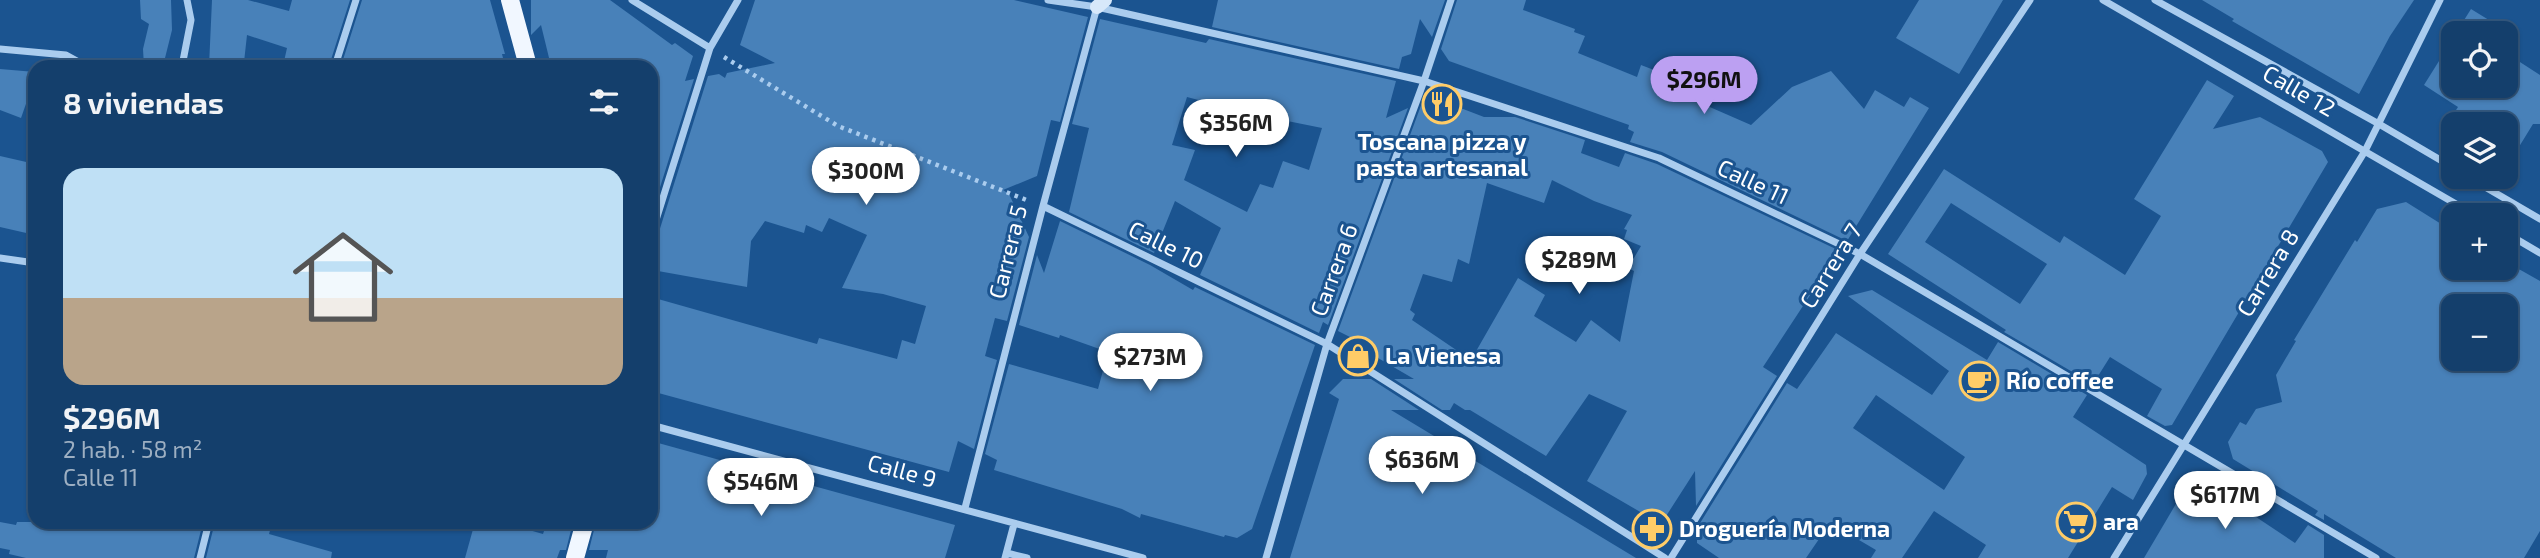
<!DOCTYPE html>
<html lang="es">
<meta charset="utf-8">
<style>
body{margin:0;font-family:"Exo 2",sans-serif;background:#1d4672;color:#f1f3f6;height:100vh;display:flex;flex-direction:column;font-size:26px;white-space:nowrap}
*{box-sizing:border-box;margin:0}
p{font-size:23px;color:#9dafc2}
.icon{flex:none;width:38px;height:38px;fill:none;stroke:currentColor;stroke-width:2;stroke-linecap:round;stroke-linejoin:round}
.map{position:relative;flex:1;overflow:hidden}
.panel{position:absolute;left:28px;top:60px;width:630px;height:469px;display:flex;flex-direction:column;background:#143f6c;border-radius:21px;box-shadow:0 2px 5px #0004,0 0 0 2px #33587f}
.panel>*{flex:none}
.buttons{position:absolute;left:2441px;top:21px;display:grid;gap:14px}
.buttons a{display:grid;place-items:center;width:77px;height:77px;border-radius:14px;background:#143f6c;box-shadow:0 2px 5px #0004,0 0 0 2px #33587f;font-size:35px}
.price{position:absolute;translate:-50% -60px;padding:0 16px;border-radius:24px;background:#fff;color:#222;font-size:23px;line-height:46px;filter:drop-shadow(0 2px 4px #0008)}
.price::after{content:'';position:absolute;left:50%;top:42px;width:21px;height:16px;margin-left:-10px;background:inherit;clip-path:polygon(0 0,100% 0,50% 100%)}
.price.selected{background:#bca0f2;color:#111}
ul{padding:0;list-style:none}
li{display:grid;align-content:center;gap:14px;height:371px;padding:0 35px}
li span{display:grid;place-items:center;height:217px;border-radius:21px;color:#555}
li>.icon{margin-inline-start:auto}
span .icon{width:126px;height:126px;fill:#fffc;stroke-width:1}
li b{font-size:30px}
h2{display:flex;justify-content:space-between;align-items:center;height:84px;padding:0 35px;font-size:30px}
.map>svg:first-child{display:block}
.building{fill:#4881b9;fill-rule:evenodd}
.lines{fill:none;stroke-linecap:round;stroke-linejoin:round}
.path{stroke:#ace;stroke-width:4.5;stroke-dasharray:3.5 5;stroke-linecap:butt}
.street{stroke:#ace;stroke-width:7}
.secondary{stroke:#d7e8fa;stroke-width:14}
.primary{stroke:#f1f7ff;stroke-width:18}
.labels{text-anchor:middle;stroke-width:6;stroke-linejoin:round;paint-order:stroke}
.street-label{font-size:23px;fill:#fff;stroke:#1b5490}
.poi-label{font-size:23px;font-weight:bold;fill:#fff;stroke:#1b5490;text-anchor:start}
</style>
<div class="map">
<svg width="2540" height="558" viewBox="0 0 2540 558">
<rect width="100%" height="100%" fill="#1b5490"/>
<path class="building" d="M140,0H171L172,30L163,66H144L143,49L149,24L141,19Z
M212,0H248L289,11L292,0H350L329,66H283L287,48L247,35L244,62L233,64V66H209Z
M362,0H490L505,54H502L505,66H341Z
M531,0H610L672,45L675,43L693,56L685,81L694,79L651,216V66H551L541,25L531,35Z
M755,0H1014L1088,17L1060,122L1051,120L1037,176L1003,190L1009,194L1029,237L1007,321L995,318L985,356L997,360L974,449L958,441L949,472L651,391V297L817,344L819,338L897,359L902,340L915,344L926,306L883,294L842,288L867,235L829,218L822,232L806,225L804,233L765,221L751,241L747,287L658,271L660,264L651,263V242L657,238L708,76L719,74L725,78L727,73L775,63L740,45Z
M1218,0H1445L1432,37L1420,19L1411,54L1402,57L1399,69L1212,27Z
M1457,0H1526L1523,10L1575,29L1574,32L1585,36L1578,53L1637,77L1641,65L1680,80L1703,84L1696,101L1751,125L1792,87L1831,71L1864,109L1875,90L1904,107L1910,97L1929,108L1847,241L1662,152L1630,142L1634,132L1628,129L1629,125L1449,61L1441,49Z
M1919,0H2003L1959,74L1896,38Z
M2202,0H2414L2390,36L2359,94L2232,21L2234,19Z
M2471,9L2510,33H2456Z
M1100,19L1206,43L1209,39L1396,81L1386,118L1408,108L1328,325L1323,322L1319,333L1200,275L1221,228L1175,201L1154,253L1069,212L1089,128L1072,124ZM1187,97L1225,107L1243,125L1266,129L1268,117L1322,128L1309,170L1283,161L1273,188L1260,184L1247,212L1184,180L1195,150L1172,145Z
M2454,37V86H2506V53L2540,75V124H2533L2506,168V124H2447L2458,107L2424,85Z
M0,69L35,72V104L27,101L21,118L0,110Z
M2207,80L2234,96L2213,129L2260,117L2322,151L2328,162L2172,425L2165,426L2147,416L2162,389L2110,357L2093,384L2004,332L2006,330L1888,254L1944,169L2060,243L2064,236L2125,275L2161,216L2134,199ZM1951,203L2047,264L2020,304L1925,242Z
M1432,97L1484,117H1515L1585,140L1581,153L1619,167L1625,153L1657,164L1840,251L1837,256L1839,258L1824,278L1822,277L1763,367L1777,376L1696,506L1695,471L1661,524L1587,481L1627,411L1589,394L1546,456L1470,410H1465L1454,403L1450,410H1442L1394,379H1414L1354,344L1352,338L1338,331L1423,100ZM1552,180L1594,201L1632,215L1624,229L1627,230L1624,239L1641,246L1628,268L1634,271L1620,342L1591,320L1576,342L1534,316L1545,295L1518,278L1471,360L1412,320L1415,314L1410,310L1423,274L1452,282L1458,259L1469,264L1487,183L1544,203Z
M0,156L35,164V235L0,227Z
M2406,202L2454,232V268H2517L2540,281V531L2524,558H2396L2324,514V520L2315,515L2318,511L2233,459L2228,442L2240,422L2246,425L2256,409L2282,402L2276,375L2296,341L2294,340L2355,240L2357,242L2377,209ZM2454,306H2506V359H2454Z
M1060,221L1150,265L1193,290L1195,287L1315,345L1252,529L1237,538L1225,535L1224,537L1141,514L1140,518L1122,509L994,470L997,460L985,454L1009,364L1098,389L1108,352L1060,335L1059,338L1019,325L1037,255L1044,273Z
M1872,290L1987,360L1998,342L2087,395L2073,417L2146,465L2147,474L2133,500L2112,487L2068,558H1978L1986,545L1934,511L1902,558H1871L1876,550L1830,523L1806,558H1719L1697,543V528L1787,383L1797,389L1836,333L1932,395L1949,371L1848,296ZM1876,395L1965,457L1944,490L1853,428Z
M1343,379H1371L1419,410H1391L1636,558H1290L1339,399L1329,393Z
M651,441L955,525L945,558H606L608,550H589L596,522H651V495L657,473L651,472Z
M2193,475L2295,543L2308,525L2324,535V558H2144Z
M0,522L16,525L17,522H203L194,558H26L9,554L10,550L0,548Z
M215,522L272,523L269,534L332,552L331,558H206Z
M475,522H501L543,534L547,522H573L566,550H560L557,558H465Z"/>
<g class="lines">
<path class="path" d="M724,57L838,126L1029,201"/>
<path class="street" d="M632,0L710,48
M1048,0L1097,7L1424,81L1659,158L1860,254L2376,558
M2103,0L2475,215
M2155,0L2379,124L2454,168
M0,49L66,55L86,66
M182,66L191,20L187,0
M335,66L356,0
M2468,177L2540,219
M1043,206L1327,344L1665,558
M2506,233L2540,253
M651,236L710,48L738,0
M0,258L35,263
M651,425L1143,558
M965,508L1043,206L1097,7
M1007,553L1027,558
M200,558L209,522
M1005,558L1014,524
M1266,558L1327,344L1424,81L1451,0
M1671,558L1860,254L2030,0
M2114,558L2365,151L2440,0"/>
<path class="secondary" d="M1097,7L1105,0"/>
<path class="primary" d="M510,0L528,66
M575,558L585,522"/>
</g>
<defs>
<symbol id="restaurant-ring" viewBox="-11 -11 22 22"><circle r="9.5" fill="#1b5490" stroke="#ffcc67" stroke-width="1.5"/><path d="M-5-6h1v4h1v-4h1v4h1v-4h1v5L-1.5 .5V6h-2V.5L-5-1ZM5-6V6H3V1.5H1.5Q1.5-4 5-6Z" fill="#ffcc67"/></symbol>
<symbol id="shop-ring" viewBox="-11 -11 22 22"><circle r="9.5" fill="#1b5490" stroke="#ffcc67" stroke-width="1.5"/><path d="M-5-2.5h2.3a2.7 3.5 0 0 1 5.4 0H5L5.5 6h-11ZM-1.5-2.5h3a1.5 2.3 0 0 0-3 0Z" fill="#ffcc67"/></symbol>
<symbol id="cafe-ring" viewBox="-11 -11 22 22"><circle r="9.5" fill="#1b5490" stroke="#ffcc67" stroke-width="1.5"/><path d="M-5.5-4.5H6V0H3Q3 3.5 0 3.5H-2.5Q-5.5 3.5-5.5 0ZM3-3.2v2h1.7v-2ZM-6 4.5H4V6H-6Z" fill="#ffcc67"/></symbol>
<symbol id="supermarket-ring" viewBox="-11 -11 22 22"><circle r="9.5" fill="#1b5490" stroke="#ffcc67" stroke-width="1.5"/><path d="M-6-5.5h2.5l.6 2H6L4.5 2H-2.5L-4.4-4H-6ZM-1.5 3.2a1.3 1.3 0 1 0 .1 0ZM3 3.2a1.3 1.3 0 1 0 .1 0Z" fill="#ffcc67"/></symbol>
<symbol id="pharmacy-ring" viewBox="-11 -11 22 22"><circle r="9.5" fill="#1b5490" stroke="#ffcc67" stroke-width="1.5"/><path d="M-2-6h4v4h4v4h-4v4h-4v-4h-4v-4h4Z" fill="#ffcc67"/></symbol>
</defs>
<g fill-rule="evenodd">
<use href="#restaurant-ring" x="1420" y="82" width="44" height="44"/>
<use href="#shop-ring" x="1336" y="334" width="44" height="44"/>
<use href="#cafe-ring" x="1957" y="359" width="44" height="44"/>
<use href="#supermarket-ring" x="2054" y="500" width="44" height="44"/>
<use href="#pharmacy-ring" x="1630" y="507" width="44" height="44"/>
</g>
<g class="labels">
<g class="street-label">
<text transform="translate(2299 91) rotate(30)" y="8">Calle 12</text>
<text transform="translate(1753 182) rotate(25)" y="8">Calle 11</text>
<text transform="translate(1166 245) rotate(26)" y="8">Calle 10</text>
<text transform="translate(1008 252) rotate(-76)" y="8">Carrera 5</text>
<text transform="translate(1831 266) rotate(-58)" y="8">Carrera 7</text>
<text transform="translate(1334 270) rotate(-70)" y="8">Carrera 6</text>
<text transform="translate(2268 273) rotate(-59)" y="8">Carrera 8</text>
<text transform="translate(902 471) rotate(15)" y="8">Calle 9</text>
</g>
<g class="poi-label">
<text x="1442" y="150" text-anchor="middle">Toscana pizza y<tspan x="1442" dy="26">pasta artesanal</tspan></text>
<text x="1385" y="364">La Vienesa</text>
<text x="2006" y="389">Río coffee</text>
<text x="2103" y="530">ara</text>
<text x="1679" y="537">Droguería Moderna</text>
</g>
</g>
</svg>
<div class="buttons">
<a><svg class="icon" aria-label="locate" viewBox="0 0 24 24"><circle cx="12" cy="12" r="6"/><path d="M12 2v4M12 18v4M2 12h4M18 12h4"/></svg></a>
<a><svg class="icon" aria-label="layers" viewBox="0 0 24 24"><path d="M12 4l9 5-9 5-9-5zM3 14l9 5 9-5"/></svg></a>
<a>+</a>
<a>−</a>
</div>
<b class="price selected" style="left:1704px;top:116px">$296M</b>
<b class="price" style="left:1236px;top:159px">$356M</b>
<b class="price" style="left:866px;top:207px">$300M</b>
<b class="price" style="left:1579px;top:296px">$289M</b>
<b class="price" style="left:1150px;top:393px">$273M</b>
<b class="price" style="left:1422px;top:496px">$636M</b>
<b class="price" style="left:761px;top:518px">$546M</b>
<b class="price" style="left:2225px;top:531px">$617M</b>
<section class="panel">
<h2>8 viviendas<svg class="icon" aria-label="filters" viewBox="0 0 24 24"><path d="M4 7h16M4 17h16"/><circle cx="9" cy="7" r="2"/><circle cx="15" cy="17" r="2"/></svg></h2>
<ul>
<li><span style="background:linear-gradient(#bfe0f5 60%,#b9a48a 0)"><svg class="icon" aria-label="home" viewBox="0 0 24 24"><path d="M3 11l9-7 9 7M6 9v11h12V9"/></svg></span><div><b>$296M</b><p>2 hab. · 58 m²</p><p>Calle 11</p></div></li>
</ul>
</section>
</div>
